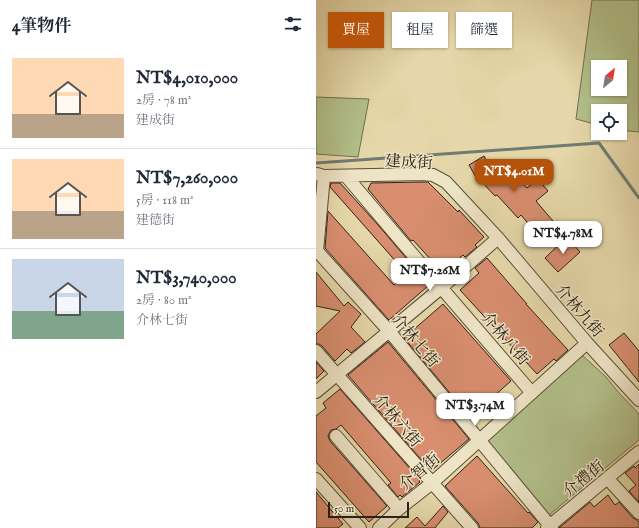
<!DOCTYPE html>
<html lang="zh-TW">
<meta charset="utf-8">
<style>
body{margin:0;font-family:"IM FELL English","Noto Serif TC",serif;background:#f2f2f3;color:#1f2937;height:100vh;display:flex;flex-direction:column;font-size:15px;white-space:nowrap}
*{box-sizing:border-box;margin:0}
p{font-size:13px;color:#747a83}
.icon{flex:none;width:22px;height:22px;fill:none;stroke:currentColor;stroke-width:2;stroke-linecap:round;stroke-linejoin:round}
.map{position:relative;flex:1;overflow:hidden}
.side{display:flex;flex-direction:column;background:#fff;width:316px}
.side>*{flex:none}
.banner{position:absolute;left:12px;top:12px;width:251px;height:36px;display:flex;gap:8px}
.needle{width:26px;rotate:30deg}
.fabs{position:absolute;left:275px;top:60px;display:grid;gap:8px}
.fabs a{display:grid;place-items:center;width:36px;height:36px;border-radius:0px;background:#fff;box-shadow:0 1px 3px #0004;font-size:20px}
.scale{position:absolute;left:12px;bottom:10px;width:81px;box-sizing:border-box;padding-left:4px;border:2px solid #2f2114;border-top:0;font-size:11px;line-height:14px;white-space:nowrap;color:#2f2114;-webkit-text-stroke:3px #eee5c7;paint-order:stroke}
.price{position:absolute;translate:-50% -34px;padding:0 9px;border-radius:8px;background:#fff;color:#222;font-size:13px;line-height:26px;filter:drop-shadow(0 1px 2px #0008)}
.price::after{content:'';position:absolute;left:50%;top:24px;width:12px;height:9px;margin-left:-6px;background:inherit;clip-path:polygon(0 0,100% 0,50% 100%)}
.price.on{background:#b45309;color:#fff}
ul{padding:0;list-style:none}
li{display:flex;align-items:center;gap:12px;height:100px;padding:0 12px}
li+li{border-top:1px solid #e0e1e3}
li span{display:grid;place-items:center;flex:none;width:112px;height:80px;border-radius:0px;color:#555}
li>.icon{margin-inline-start:auto}
span .icon{width:48px;height:48px;fill:#fffc;stroke-width:1}
li b{font-size:17px}
h2{display:flex;justify-content:space-between;align-items:center;height:48px;padding:0 12px;font-size:17px}
.chip{padding:0 14px;border-radius:0px;background:#fff;box-shadow:0 1px 3px #0004;font-size:14px;line-height:36px}
.chip.on{background:#b45309;color:#fff}
main{display:flex;flex:1;min-height:0}
.map>svg:first-child{display:block}
.green{fill:#b2bf8a;stroke:#70704f;fill-rule:evenodd}
.lines{fill:none;stroke-linecap:round;stroke-linejoin:round}
.stream{stroke:#707b74;stroke-width:3}
.building{fill:#d88e6f;stroke:#2f2114}
.street-casing{stroke:#5c4e39;stroke-width:14}
.street{stroke:#eee5c7;stroke-width:12}
.labels{text-anchor:middle;stroke-width:3;stroke-linejoin:round;paint-order:stroke}
.street-label{font-size:16px;fill:#2f2114;stroke:#eee5c7}
</style>
<main>
<section class="side">
<h2>4筆物件<svg class="icon" aria-label="filters" viewBox="0 0 24 24"><path d="M4 7h16M4 17h16"/><circle cx="9" cy="7" r="2"/><circle cx="15" cy="17" r="2"/></svg></h2>
<ul>
<li><span style="background:linear-gradient(#ffd9b3 70%,#b9a48a 0)"><svg class="icon" aria-label="home" viewBox="0 0 24 24"><path d="M3 11l9-7 9 7M6 9v11h12V9"/></svg></span><div><b>NT$4,010,000</b><p>2房 · 78 m²</p><p>建成街</p></div></li>
<li><span style="background:linear-gradient(#ffd9b3 65%,#b9a48a 0)"><svg class="icon" aria-label="home" viewBox="0 0 24 24"><path d="M3 11l9-7 9 7M6 9v11h12V9"/></svg></span><div><b>NT$7,260,000</b><p>5房 · 118 m²</p><p>建德街</p></div></li>
<li><span style="background:linear-gradient(#c9d6e8 65%,#7fa58c 0)"><svg class="icon" aria-label="home" viewBox="0 0 24 24"><path d="M3 11l9-7 9 7M6 9v11h12V9"/></svg></span><div><b>NT$3,740,000</b><p>2房 · 80 m²</p><p>介林七街</p></div></li>
</ul>
</section>
<div class="map">
<svg width="323" height="528" viewBox="0 0 323 528">
<rect width="100%" height="100%" fill="#e5d7a9"/>
<filter id="stains"><feTurbulence type="fractalNoise" baseFrequency=".005" numOctaves="4"/><feColorMatrix values="0 0 0 0 .2 0 0 0 0 .09 0 0 0 0 .02 0 0 0 .5 -.17"/></filter>
<radialGradient id="worn" r=".72"><stop offset=".6" stop-color="#630" stop-opacity="0"/><stop offset="1" stop-color="#630" stop-opacity=".3"/></radialGradient>
<path class="green" d="M276,0H323V132L304,130V111H282V125L260,119ZM282,67H304V89H282Z
M0,97L53,99L42,157L0,154Z
M265,354L290,377L303,393L323,414V440L232,516L168,440Z"/>
<g class="lines">
<path class="stream" d="M0,163L283,143L323,198"/>
</g>
<path class="building" d="M168,156L178,175L190,165L211,188L222,179L232,191L220,201L237,221L221,234L205,215L202,218L181,195L179,196L164,180L162,181L153,165Z
M106,182H112L142,212L143,210L168,237L159,245L161,247L149,257L147,255L127,273L97,240L95,241L52,189L55,183Z
M15,183H24L63,226L91,259L90,260L112,286L73,320L9,248L12,211L78,285L91,274L14,187Z
M251,237L264,252L242,272L229,258Z
M171,258L211,304H210L252,350L240,361L238,359L221,374L144,290L163,273L159,268Z
M0,272L28,306L32,302L45,314L35,327L49,342L35,353L31,349L19,361L6,346L3,344H0V334L24,311L0,306Z
M127,304L195,381L154,417L88,338Z
M308,333L323,351V382L293,345Z
M72,342L153,439L115,471L32,375Z
M0,362L8,371L0,379Z
M24,389L104,480L103,481L104,482L86,497L84,495L82,497L72,485L75,483L25,425L20,429L15,430L12,436L14,441L71,506L53,522L0,462V416L10,408L7,403Z
M161,456L212,513L213,512L222,522L216,528H164L162,523L129,486Z
M323,464V502L313,491L320,485L309,473L318,466L319,468Z
M0,492L27,524L22,528H0Z
M292,495L299,505L303,502L317,518L321,520L323,522V528H243L274,502L278,507Z
M127,506L132,512L119,528H89L101,517L109,526Z"/>
<g class="lines">
<defs>
<path id="street" d="M1,174L8,176L106,174L117,175L130,182L182,238L271,343L323,400
M8,176L1,251L73,331L236,528
M30,176L86,242L216,393
M0,351L156,528
M0,392L125,288L182,238
M20,436L83,509
M0,479L44,528
M292,479L323,513
M63,528L83,509L116,483L271,343
M231,528L323,452"/>
</defs>
<use href="#street" class="street-casing"/>
<use href="#street" class="street"/>
</g>
<g class="labels">
<g class="street-label">
<text transform="translate(93 161) rotate(3)" y="6">建成街</text>
<text transform="translate(264 310) rotate(49)" y="6">介林九街</text>
<text transform="translate(190 338) rotate(49)" y="6">介林八街</text>
<text transform="translate(100 340) rotate(50)" y="6">介林七街</text>
<text transform="translate(82 420) rotate(49)" y="6">介林六街</text>
<text transform="translate(103 471) rotate(-41)" y="6">介智街</text>
<text transform="translate(267 478) rotate(-39)" y="6">介禮街</text>
</g>
</g>
<rect width="100%" height="100%" filter="url(#stains)"/>
<rect width="100%" height="100%" fill="url(#worn)"/>
</svg>
<div class="fabs">
<a><svg class="needle" viewBox="-14 -14 28 28"><path d="M0-13l5 13h-10z" fill="#e53935"/><path d="M0 13l5-13h-10z" fill="#747a83"/></svg></a>
<a><svg class="icon" aria-label="locate" viewBox="0 0 24 24"><circle cx="12" cy="12" r="6"/><path d="M12 2v4M12 18v4M2 12h4M18 12h4"/></svg></a>
</div>
<div class="scale">50 m</div>
<b class="price on" style="left:198px;top:193px">NT$4.01M</b>
<b class="price" style="left:247px;top:255px">NT$4.78M</b>
<b class="price" style="left:114px;top:292px">NT$7.26M</b>
<b class="price" style="left:159px;top:427px">NT$3.74M</b>
<div class="banner">
<a class="chip on">買屋</a>
<a class="chip">租屋</a>
<a class="chip">篩選</a>
</div>
</div>
</main>
